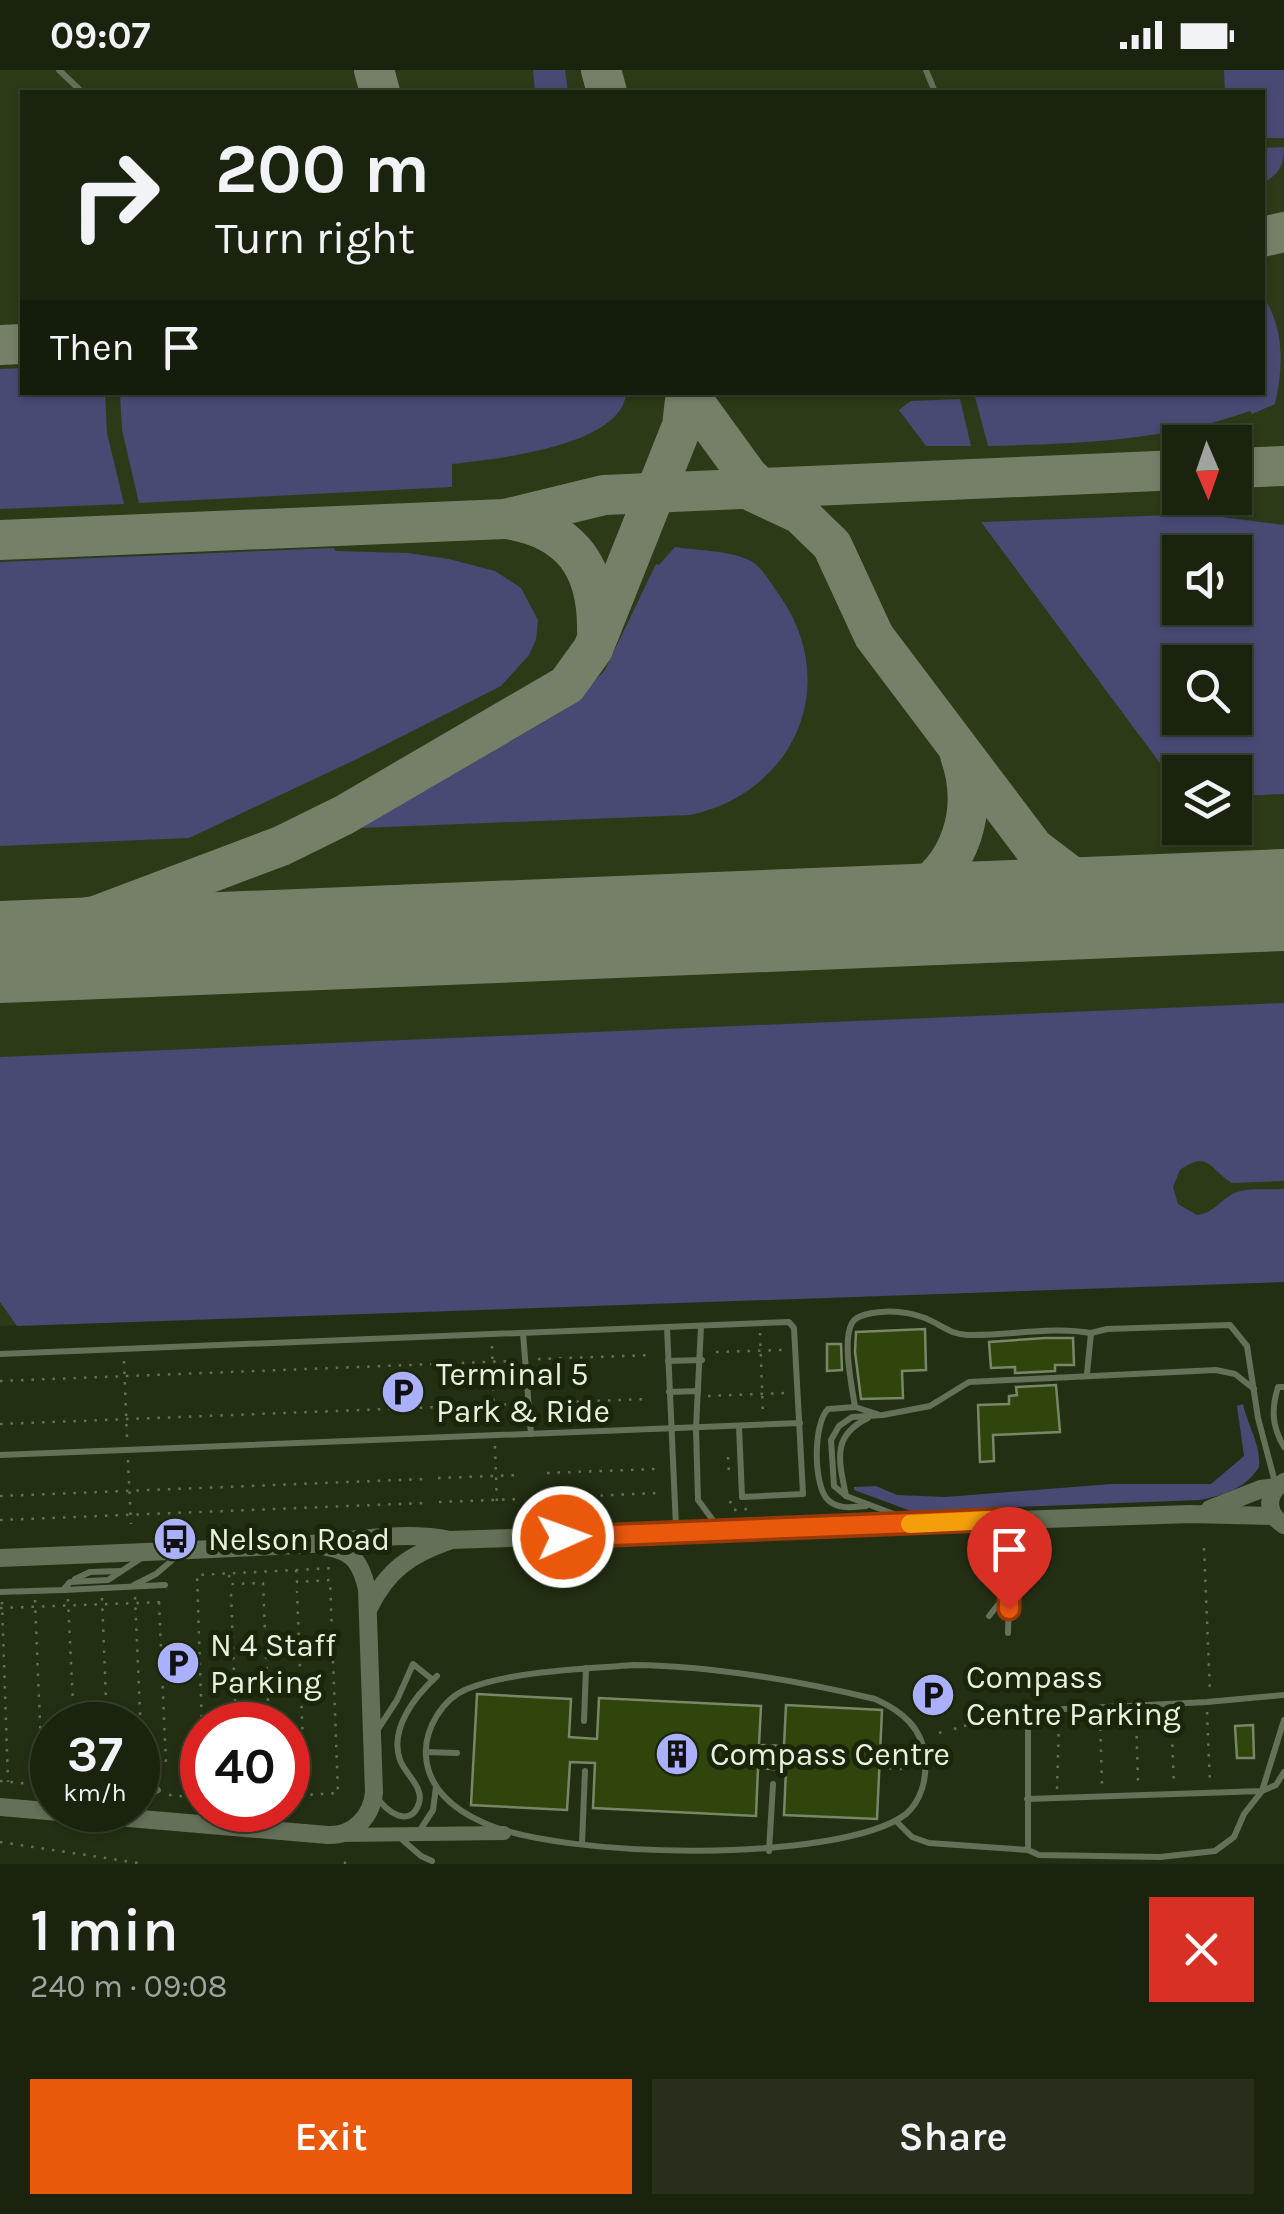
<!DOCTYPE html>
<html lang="en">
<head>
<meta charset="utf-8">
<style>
  :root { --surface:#1a230e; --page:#272f1c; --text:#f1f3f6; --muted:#9fa49e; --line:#38402e; --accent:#ea580c }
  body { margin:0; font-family:Karla,sans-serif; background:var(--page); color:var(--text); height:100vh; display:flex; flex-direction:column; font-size:38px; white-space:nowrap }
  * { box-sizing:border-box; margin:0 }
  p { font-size:32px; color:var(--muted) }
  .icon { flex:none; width:55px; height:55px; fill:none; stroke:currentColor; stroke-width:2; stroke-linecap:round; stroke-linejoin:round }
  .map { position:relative; height:1794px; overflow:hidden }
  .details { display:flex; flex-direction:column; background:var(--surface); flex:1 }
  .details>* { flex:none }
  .guide { position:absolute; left:20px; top:20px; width:1245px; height:305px; border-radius:0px; box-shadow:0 2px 8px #0004,0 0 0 2px var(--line); background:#1a230e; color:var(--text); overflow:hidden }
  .needle { width:65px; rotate:178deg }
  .buttons { position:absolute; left:1162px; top:355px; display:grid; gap:20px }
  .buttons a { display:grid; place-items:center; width:90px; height:90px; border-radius:0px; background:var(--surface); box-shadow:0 2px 8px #0004,0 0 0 2px var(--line); font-size:50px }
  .speed { position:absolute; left:30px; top:1632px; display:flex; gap:20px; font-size:50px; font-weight:700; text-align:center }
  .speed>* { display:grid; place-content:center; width:130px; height:130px; border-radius:50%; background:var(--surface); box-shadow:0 2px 8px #0004,0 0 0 2px var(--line); line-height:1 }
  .speed small { font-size:25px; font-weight:400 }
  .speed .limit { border:15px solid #d22; background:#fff; color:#111 }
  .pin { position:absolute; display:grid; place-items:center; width:85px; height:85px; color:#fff; margin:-102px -42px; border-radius:50% 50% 50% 0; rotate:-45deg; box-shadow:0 0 10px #0007 }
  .pin .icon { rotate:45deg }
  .me { position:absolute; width:110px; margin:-55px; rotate:88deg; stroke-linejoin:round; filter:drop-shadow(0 0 8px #0008) }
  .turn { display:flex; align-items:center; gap:35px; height:210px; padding:0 30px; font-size:45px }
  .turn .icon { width:130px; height:130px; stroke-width:2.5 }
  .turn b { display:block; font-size:70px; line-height:85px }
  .then { display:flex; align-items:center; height:95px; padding:0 30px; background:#0003; gap:20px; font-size:38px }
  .round { display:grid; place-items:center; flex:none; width:105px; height:105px; border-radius:0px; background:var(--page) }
  .overview { display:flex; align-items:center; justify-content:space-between; height:170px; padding:0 30px }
  h1 { font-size:60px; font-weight:600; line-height:75px }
  .action { display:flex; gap:20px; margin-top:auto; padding:20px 30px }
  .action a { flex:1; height:115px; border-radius:0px; background:var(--accent); color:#fff; font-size:40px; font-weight:600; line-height:115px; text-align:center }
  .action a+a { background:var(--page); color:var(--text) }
  .status { display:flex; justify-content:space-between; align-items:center; height:70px; padding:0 50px; background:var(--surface); direction:ltr }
  .status svg { height:28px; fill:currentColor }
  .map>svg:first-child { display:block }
  .built { fill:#2c3a17; fill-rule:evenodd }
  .green { fill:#484a74; fill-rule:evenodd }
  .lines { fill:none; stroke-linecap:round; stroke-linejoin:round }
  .taxiway { stroke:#768068; stroke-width:40 }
  .runway { stroke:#768068; stroke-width:102 }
  .building { fill:#30450b; stroke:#788767; stroke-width:2.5 }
  .path { stroke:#667058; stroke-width:2.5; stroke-dasharray:2.5 8; stroke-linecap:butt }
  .service { stroke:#657058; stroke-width:6 }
  .minor { stroke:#657058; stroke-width:14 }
  .tertiary { stroke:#657058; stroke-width:18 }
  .route-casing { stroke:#983908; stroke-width:25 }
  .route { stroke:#ea580c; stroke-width:18 }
  .slow { stroke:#f59e0b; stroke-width:18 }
  .labels { text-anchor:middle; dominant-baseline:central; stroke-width:10; stroke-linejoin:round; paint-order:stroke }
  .poi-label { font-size:32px; fill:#e8f0df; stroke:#1a2509; text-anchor:start }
</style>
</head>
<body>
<div class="status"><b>09:07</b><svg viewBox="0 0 49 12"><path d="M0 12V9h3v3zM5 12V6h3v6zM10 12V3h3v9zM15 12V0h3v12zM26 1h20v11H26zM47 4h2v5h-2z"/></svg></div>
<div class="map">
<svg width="1284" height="1794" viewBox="0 0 1284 1794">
  <rect width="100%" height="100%" fill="#232f13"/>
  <path class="built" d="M0,0h1284v1210l-1284,46zM22,22h1240v300h-1240zM1180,372h55v56h-55zM1180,482h55v56h-55zM1180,592h55v56h-55zM1180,702h55v56h-55z"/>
  <g class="green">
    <path d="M533,0h32l3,22h-33z"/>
    <path d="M1224,0h60v68h-21l-1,-46h-37z"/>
    <path d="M1284,77c0,19 -5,27 -21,36v-35z"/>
    <path d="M1263,226c21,32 21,69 12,108l-23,10 -2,-3c-83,30 -175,33 -262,35l-14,-53 288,-1z"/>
    <path d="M22,298v24l83,1 2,40 17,71 -124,5v-140z"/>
    <path d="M120,323v-1l506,1c-4,54 -133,66 -174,71v23l-313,16 -17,-73z"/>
    <path d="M960,329l11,47h-45l-27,-36 12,-9z"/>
    <path d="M1199,444l85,11v269l-49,2v-24h-55v18l-199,-268zM1180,482h55v56h-55zM1180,592h55v56h-55z"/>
    <path d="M675,477c24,4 54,3 76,14 12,7 21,24 29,35 62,89 14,197 -90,219l-330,13 211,-122 34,-36 51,-106 3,1z"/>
    <path d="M334,478l1,3 73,2 41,6 46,12 26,17 17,32 -2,20 -7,15 -28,31 -140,71 -172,81 -189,8v-284z"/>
    <path d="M1284,933v178l-52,2c-21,-12 -23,-34 -52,-13l-7,17 5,17 19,11c20,-2 25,-20 44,-24 13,-3 29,-1 43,-2v93l-1267,44 -17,-24v-245z"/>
    <path d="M1243,1334c5,23 18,40 16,63 -14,22 -35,28 -59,33l-289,11 -57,-21v-3l22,-1 21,9 48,2 166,-13h100l33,-28 -7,-50z"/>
  </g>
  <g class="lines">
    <g class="taxiway">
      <path d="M374,0l6,22"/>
      <path d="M601,0l6,22"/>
      <path d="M1262,167l22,-5"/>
      <path d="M0,275l22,-1"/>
      <path d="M687,322l61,84 24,23"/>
      <path d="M1235,398l49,-2"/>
      <path d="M755,423l45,21 32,31 42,91 160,212 46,35 19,9 58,14"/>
      <path d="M506,449c65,10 92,48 91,112"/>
      <path d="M0,470l505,-21 99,-24 576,-25"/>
      <path d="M1280,831l4,-2"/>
      <path d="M859,848c16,-8 34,-13 51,-21 52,-29 69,-88 50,-142"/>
      <path d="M0,866l98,-21 183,-69 63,-31 223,-130 26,-36 89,-223 4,-34"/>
    </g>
    <path class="runway" d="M0,882l1284,-52"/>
  </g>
  <g class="building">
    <path d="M925,1259l1,41 -24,1 1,27 -42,1 -6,-47 1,-20z"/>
    <path d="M1045,1268h28l1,27h-19v6l-40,2v-6l-24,1 -2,-26z"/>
    <path d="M827,1274h14l1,26 -15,1z"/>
    <path d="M1056,1315l4,47 -67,3 1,26 -14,1 -2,-57 31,-1v-8l8,-1 -1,-8z"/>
    <path d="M477,1624l94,5 -2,38 28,2 2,-41 162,8 -2,39 25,1 2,-41 96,5 -5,109 -93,-4 2,-45 -28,-2 -2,48 -163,-8 2,-45 -25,-1 -3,48 -96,-5z"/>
    <path d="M1253,1655l1,33h-17l-2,-32z"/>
  </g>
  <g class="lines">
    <g class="path">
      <path d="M760,1263l3,82"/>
      <path d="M492,1276l2,77"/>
      <path d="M716,1282l66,-2"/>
      <path d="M538,1289l115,-4"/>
      <path d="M124,1291l3,77"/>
      <path d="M0,1311l511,-20"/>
      <path d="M708,1326l77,-3"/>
      <path d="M545,1333l102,-4"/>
      <path d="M0,1354l516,-20"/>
      <path d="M495,1376l2,59"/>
      <path d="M728,1387l1,16"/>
      <path d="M128,1390l3,64"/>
      <path d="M547,1403l108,-4"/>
      <path d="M438,1408l82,-3"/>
      <path d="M0,1426l424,-17"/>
      <path d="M548,1428l108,-5"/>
      <path d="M730,1431l3,9 14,-1"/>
      <path d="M439,1432l82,-3"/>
      <path d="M0,1450l424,-17"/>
      <path d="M1204,1478l6,144"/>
      <path d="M296,1500l1,12 33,-2 8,213 -33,2 -8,-204"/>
      <path d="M229,1505l1,9 33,-1 6,142"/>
      <path d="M231,1524l5,131"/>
      <path d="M135,1527l8,184"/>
      <path d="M102,1528l5,127"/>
      <path d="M68,1529l6,126"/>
      <path d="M35,1530l7,172"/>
      <path d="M2,1532l6,180"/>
      <path d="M159,1532l7,162"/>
      <path d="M0,1538l165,-6"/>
      <path d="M1207,1642l3,72"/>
      <path d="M1171,1643l3,72"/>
      <path d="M1136,1645l2,67"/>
      <path d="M1100,1648l2,67"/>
      <path d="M202,1658l-5,-153 139,-7"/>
      <path d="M954,1659l23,-7"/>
      <path d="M939,1663l5,-2"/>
      <path d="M879,1698l22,1 1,-19 8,-7"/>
      <path d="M0,1711l52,5"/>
      <path d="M1057,1719l2,-67"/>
      <path d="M169,1725l33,3"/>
      <path d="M0,1772l145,22"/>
      <path d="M345,1794v-4"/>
    </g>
    <g class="service">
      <path d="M59,0l23,22"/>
      <path d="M926,0l9,22"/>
      <path d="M701,1256l-5,102 2,72 20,27"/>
      <path d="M667,1257l9,200"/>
      <path d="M523,1263l8,101"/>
      <path d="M0,1284l789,-32 5,6 9,166 -61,3 -3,-71"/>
      <path d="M668,1291l34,-1"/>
      <path d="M1087,1304l4,-41 16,-4 123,-4 17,21 11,72 18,68"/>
      <path d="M1284,1317h-6c-7,23 -6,39 6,60"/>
      <path d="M669,1322l29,-1"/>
      <path d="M855,1337c-3,-20 -13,-67 -3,-84 4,-7 12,-8 20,-10 17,-3 37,-1 53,5 15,6 26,17 43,17 41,1 82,-9 123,-2"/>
      <path d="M0,1385l800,-32"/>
      <path d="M846,1426c-7,-36 -15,-60 22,-78"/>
      <path d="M866,1436c-14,1 -27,4 -38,-6 -15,-15 -15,-76 0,-91l27,-2 22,7"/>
      <path d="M907,1449l-61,-23 -12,-10 -3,-46 8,-14 13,-9 31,-2 47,-9 39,-24 247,-12 19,4 19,15"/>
      <path d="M75,1509l15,-7 31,-1"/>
      <path d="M134,1515l22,-11 21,-18"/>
      <path d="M64,1520l101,-5"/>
      <path d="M0,1522l63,-2 7,-8 38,-2 35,-23"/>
      <path d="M989,1546l12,-15 -1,-80"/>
      <path d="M1008,1563l3,-108"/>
      <path d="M633,1595c82,1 162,15 242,34 27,12 48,29 50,60 2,20 -4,42 -19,55 -66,50 -348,45 -424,8 -27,-12 -54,-33 -56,-66 -2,-26 16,-57 41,-67 44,-18 118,-20 166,-24z"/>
      <path d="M983,1643l224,-11 77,-7"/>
      <path d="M584,1651l2,-53"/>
      <path d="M378,1659l19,-29 16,-36 20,16"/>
      <path d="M426,1682l31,1"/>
      <path d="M377,1727c9,15 34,32 42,6 5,-16 -14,-29 -19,-43 -11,-31 15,-64 37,-84"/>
      <path d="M1027,1729l235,-8 14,-6 8,-13"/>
      <path d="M138,1730l20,-10"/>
      <path d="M896,1751l16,16 17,6 99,7 11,5 121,2 55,-6 19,-14 10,-23 18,-23 22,-71"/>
      <path d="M420,1760l13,-20 3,-23"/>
      <path d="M398,1766l23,20 11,5"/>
      <path d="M582,1774l3,-73"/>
      <path d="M1028,1780v-141"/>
      <path d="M769,1781l4,-67"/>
    </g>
    <path class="minor" d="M340,1765l164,-2"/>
    <g class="tertiary">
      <path d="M1284,1412c-19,12 -18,32 0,43"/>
      <path d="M1210,1439l51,-20 15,-2"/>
      <path d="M0,1488c99,-4 199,-8 298,-13 50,-3 103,-15 152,-5l740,-26 83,2"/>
      <path d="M369,1538c18,-38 42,-54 80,-67"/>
      <path d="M0,1737l328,28c26,1 44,-19 46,-43l-7,-203c-6,-25 -13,-38 -40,-42"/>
    </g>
  </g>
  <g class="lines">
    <g class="route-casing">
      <path id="route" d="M563,1467l448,-18 -2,90"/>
    </g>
    <use href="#route" class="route"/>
    <path class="slow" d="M910,1454l101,-5v7"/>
  </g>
  <defs>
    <g id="parking-disc" transform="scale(2.25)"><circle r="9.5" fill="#aab0fb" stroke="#1a2509"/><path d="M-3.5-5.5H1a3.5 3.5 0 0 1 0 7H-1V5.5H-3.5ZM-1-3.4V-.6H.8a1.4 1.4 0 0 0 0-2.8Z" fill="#111"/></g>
    <g id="bus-disc" transform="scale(2.25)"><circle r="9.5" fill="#aab0fb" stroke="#1a2509"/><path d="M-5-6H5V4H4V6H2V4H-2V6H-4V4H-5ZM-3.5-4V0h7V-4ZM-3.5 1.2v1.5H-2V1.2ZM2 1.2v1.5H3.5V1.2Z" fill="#111"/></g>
    <g id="building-disc" transform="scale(2.25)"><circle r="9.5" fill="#aab0fb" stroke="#1a2509"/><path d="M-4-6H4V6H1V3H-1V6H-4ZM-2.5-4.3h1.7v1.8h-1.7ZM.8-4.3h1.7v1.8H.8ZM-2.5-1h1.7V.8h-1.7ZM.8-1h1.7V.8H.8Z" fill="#111"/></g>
  </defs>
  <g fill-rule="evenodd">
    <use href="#parking-disc" x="403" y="1322"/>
    <use href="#bus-disc" x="175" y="1469"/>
    <use href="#parking-disc" x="178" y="1593"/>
    <use href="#parking-disc" x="933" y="1625"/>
    <use href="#building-disc" x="677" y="1684"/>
  </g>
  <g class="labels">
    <g class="poi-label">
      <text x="436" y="1304">Terminal 5<tspan x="436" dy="37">Park &amp; Ride</tspan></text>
      <text x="208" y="1469">Nelson Road</text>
      <text x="210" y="1575">N 4 Staff<tspan x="210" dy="37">Parking</tspan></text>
      <text x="966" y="1607">Compass<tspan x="966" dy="37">Centre Parking</tspan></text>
      <text x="710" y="1684">Compass Centre</text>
    </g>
  </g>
</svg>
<div class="buttons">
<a><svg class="needle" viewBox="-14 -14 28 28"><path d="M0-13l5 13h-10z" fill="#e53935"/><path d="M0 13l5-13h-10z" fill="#9fa49e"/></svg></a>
<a><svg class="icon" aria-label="sound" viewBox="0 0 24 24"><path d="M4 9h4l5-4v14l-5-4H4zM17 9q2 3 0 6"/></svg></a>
<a><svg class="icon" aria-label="search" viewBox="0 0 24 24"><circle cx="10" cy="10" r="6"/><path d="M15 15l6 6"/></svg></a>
<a><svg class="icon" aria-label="layers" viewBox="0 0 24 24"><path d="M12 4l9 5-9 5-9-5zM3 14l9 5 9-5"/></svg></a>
</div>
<div class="speed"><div>37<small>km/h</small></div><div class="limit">40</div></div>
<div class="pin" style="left:1009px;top:1539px;background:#d93025"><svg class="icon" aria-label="arrive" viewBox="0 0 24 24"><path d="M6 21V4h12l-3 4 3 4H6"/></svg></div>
<svg class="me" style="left:563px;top:1467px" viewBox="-20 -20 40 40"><circle r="17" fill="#ea580c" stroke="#fff" stroke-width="3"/><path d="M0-11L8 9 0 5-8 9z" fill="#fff"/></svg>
<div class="guide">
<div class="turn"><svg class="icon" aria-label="right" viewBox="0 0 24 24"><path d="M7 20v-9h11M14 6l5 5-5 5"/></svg><div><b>200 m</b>Turn right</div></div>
<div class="then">Then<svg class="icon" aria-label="arrive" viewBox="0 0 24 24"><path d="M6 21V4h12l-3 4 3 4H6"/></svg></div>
</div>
</div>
<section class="details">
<div class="overview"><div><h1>1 min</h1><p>240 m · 09:08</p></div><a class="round" style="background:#d93025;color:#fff"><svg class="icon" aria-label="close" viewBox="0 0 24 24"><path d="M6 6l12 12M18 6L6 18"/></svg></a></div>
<div class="action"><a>Exit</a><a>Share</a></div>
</section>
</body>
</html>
